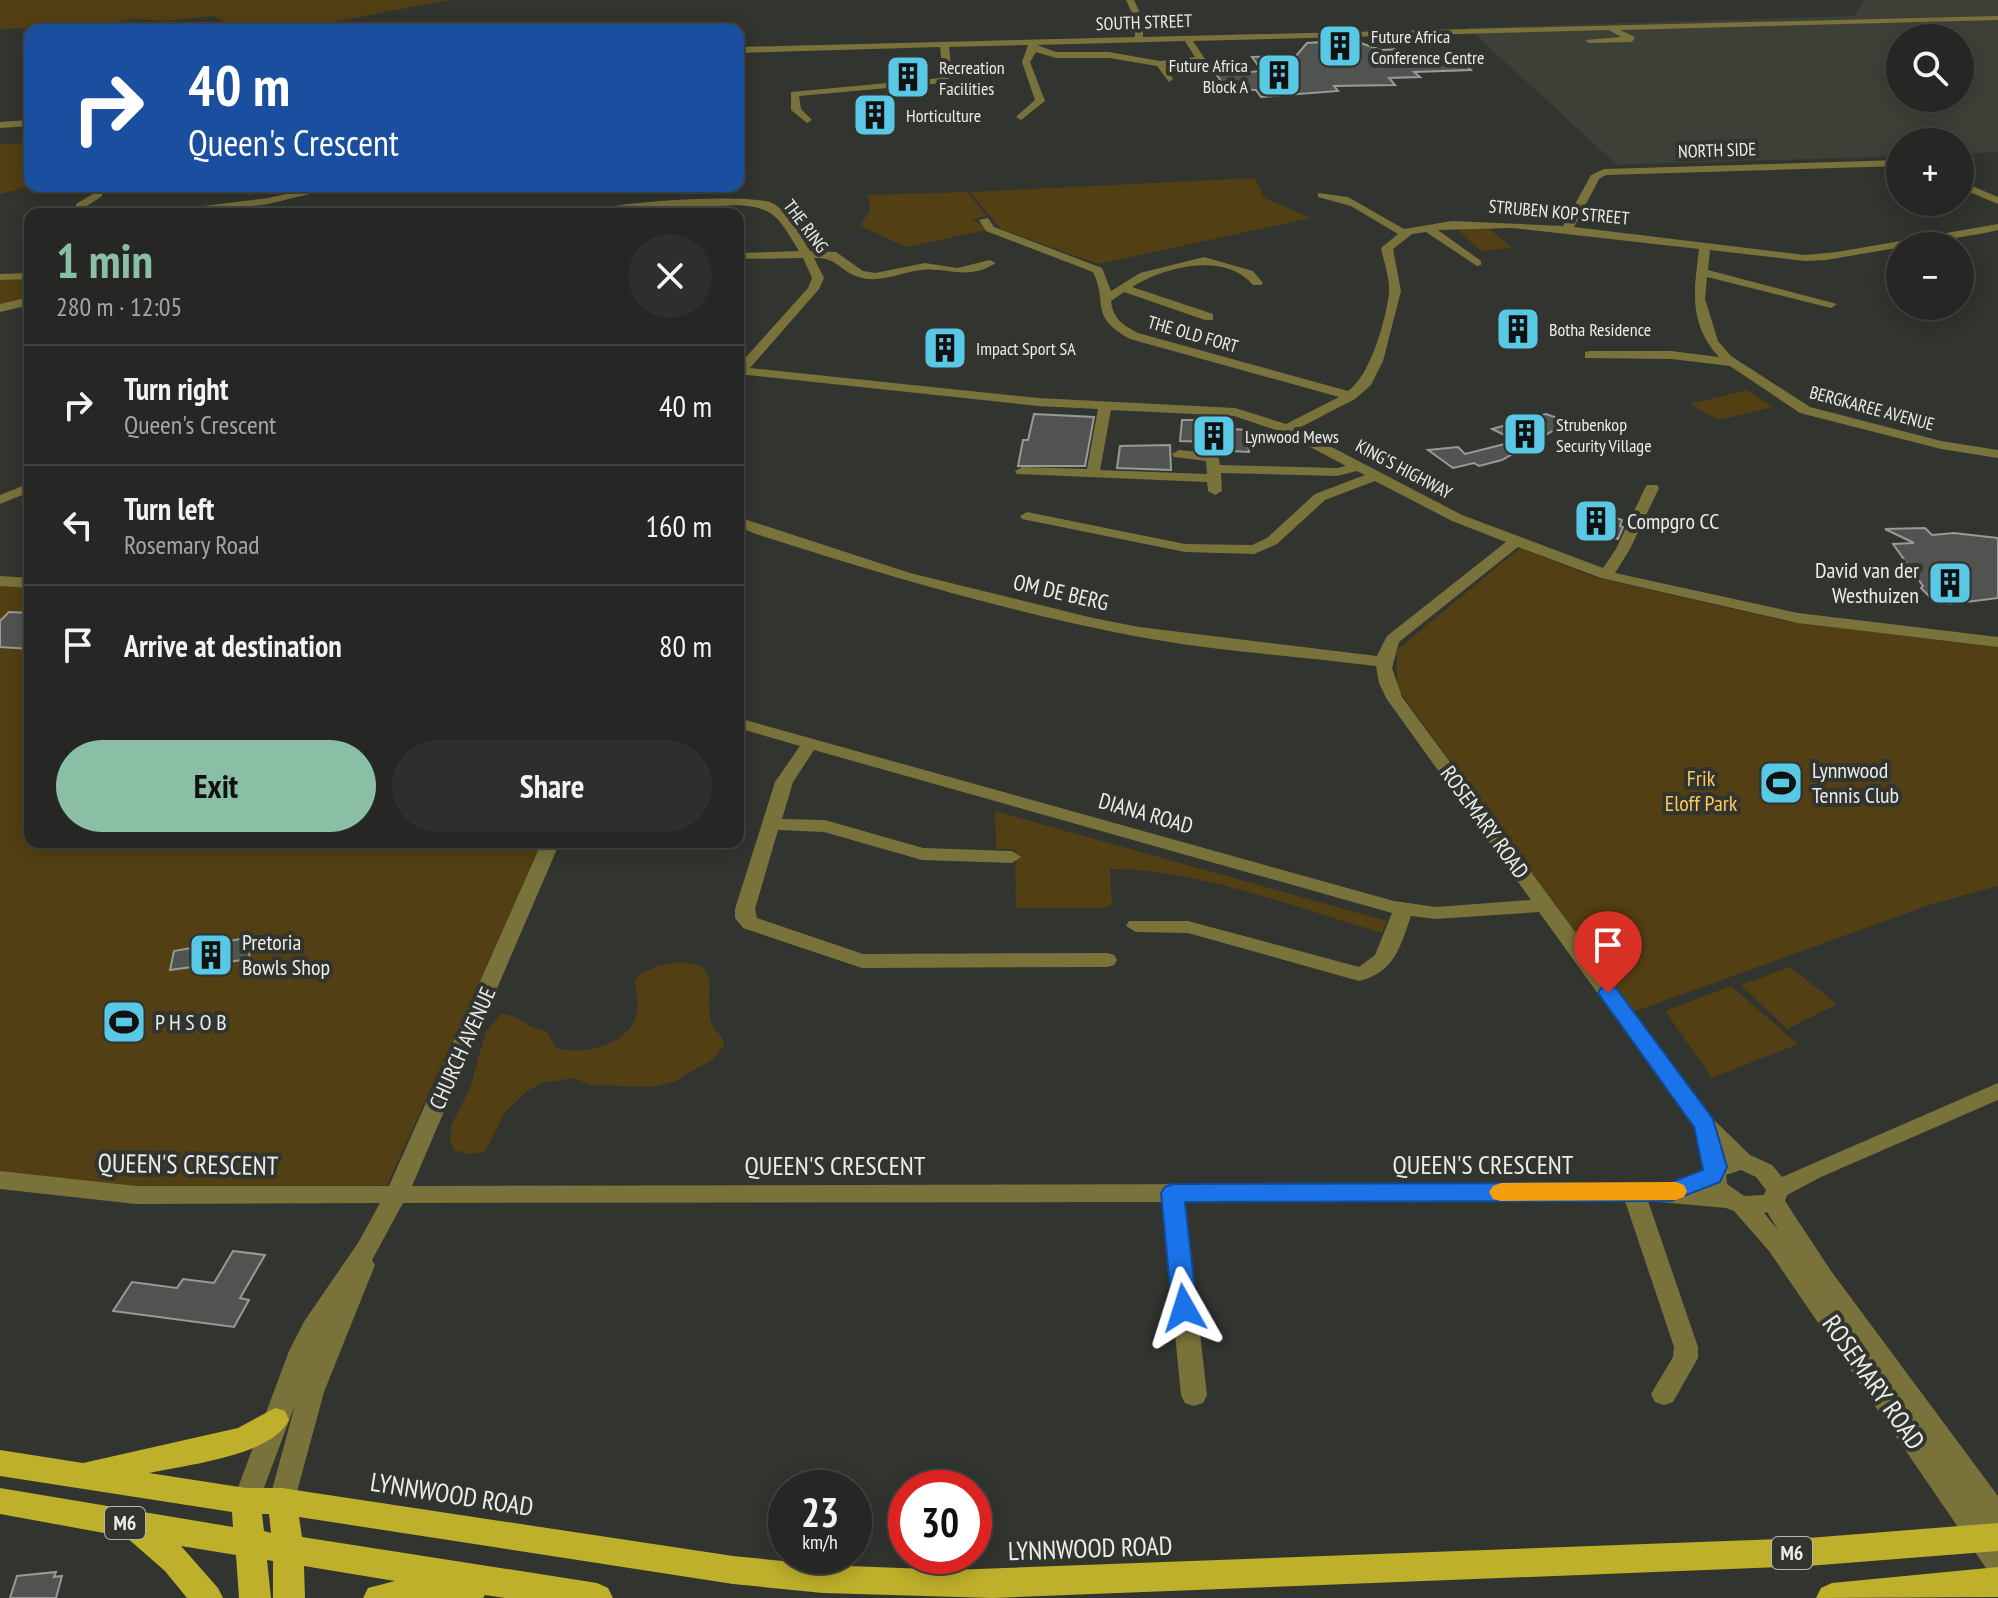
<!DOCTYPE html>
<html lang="en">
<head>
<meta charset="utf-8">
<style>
  :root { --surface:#262724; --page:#2e2f2c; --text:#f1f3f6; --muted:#a4a5a6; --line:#424441; --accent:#8abfa5 }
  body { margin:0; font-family:"PT Sans Narrow",sans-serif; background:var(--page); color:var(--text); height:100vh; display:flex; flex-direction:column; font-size:30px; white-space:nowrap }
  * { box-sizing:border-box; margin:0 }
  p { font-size:26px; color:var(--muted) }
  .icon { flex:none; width:44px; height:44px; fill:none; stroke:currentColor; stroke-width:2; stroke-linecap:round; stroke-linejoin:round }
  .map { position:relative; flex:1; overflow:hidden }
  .side { position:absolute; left:24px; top:208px; width:720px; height:640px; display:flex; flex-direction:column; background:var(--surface); border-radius:16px; box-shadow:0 4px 20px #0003,0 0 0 2px var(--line) }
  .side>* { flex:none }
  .top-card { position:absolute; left:24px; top:24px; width:720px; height:168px; border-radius:16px; box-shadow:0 4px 20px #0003,0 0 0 2px var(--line); background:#1a4fa0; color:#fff; overflow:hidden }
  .tools { position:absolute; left:1886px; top:24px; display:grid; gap:16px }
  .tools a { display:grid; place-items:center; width:88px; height:88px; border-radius:50%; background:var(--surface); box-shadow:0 4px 20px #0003,0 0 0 2px var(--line); font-size:40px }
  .speed { position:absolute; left:768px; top:1470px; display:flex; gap:16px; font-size:40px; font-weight:700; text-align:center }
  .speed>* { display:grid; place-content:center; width:104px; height:104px; border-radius:50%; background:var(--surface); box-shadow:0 4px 20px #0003,0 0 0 2px var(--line); line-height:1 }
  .speed small { font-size:20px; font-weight:400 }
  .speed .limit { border:12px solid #d22; background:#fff; color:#111 }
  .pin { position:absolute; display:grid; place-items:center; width:68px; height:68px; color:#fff; margin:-82px -34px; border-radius:50% 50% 50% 0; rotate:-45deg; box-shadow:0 0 8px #0007 }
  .pin .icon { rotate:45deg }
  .me { position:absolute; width:88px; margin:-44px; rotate:354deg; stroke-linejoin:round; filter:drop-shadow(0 0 6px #0008) }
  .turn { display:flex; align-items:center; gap:28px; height:168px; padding:0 32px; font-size:36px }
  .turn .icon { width:104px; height:104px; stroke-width:2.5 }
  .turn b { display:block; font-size:56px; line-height:68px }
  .round { display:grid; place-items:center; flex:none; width:84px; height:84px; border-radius:42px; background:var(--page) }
  .head { display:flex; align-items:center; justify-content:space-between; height:136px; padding:0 32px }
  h1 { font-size:48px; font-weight:700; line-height:60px; color:var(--accent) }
  .button { display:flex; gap:16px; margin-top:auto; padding:16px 32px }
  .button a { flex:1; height:92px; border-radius:48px; background:var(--accent); color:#111; font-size:32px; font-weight:700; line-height:92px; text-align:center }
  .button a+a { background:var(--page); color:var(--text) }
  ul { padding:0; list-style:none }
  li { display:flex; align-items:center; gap:24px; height:120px; padding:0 32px; border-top:2px solid var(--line) }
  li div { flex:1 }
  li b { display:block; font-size:30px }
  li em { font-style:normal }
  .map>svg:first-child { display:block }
  .built { fill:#3d4037; fill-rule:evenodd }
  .green { fill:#523f13 }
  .building { fill:#515350; stroke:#979a96; stroke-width:2 }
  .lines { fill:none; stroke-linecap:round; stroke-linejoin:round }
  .minor { fill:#79723b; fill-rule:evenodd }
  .major { fill:#beb02a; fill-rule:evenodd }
  .route { fill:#1a73e8; stroke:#114b97; stroke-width:2 }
  .slow { fill:#f59e0b }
  .labels { text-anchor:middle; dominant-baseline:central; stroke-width:8; stroke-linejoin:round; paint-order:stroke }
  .far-street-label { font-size:18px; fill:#ecedeb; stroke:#323430 }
  .far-poi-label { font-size:18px; fill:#ecedeb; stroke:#323430; text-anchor:start }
  .shield { fill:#323430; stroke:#b4b6b3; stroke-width:2 }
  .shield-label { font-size:20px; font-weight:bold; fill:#ecedeb }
  .poi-label { font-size:22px; fill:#ecedeb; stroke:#323430; text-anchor:start }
  .street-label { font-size:22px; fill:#ecedeb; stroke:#323430 }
  .park-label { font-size:22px; fill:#fdc959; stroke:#323430 }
  .near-street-label { font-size:26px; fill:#ecedeb; stroke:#323430 }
</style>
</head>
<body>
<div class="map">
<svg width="1998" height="1598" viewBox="0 0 1998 1598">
  <rect width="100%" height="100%" fill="#323430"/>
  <path class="built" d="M1864,0h134v152l-38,2v-12h-60v14l-283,9 -149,-137 386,-12zM1900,38h60v60h-60z"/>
  <g class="green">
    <path d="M0,0h448l-157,30h-49l-29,-14 -49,5 -34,-2 -38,8 -92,2z"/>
    <path d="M30,143v43l-30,8v-50z"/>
    <path d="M1255,178l9,20 47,20 -213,46 -97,-35 -31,-37z"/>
    <path d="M967,192l20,24 -14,3 14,11 -81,17 -46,-21 10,-16 -2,-15z"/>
    <path d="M1487,227l25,21 -31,3 -23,-21z"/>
    <path d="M30,278v20l-30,7v-26z"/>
    <path d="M1747,390l26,17 -54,13 -29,-16z"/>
    <path d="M1520,548l74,29 191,44 213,25v240l-66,18 -299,108 -236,-324v-38z"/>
    <path d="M0,583l30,1v258h513l-156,343 -234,9 -153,-17z"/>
    <path d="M995,811l392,110 -5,12c-86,-25 -184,-64 -272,-64l2,35 -7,4h-89l-1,-59h-19z"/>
    <path d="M678,962c49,0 23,36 34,62 5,10 12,11 12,22l-11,13 -37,22 -23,6 -62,-2 -17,-7 -32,5 -15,8 -22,21 -20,40 -16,2 -15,-4 -4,-9 2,-17 18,-36 16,-57 15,-17c18,0 26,15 45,17l11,17c25,7 67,-1 78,-29 5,-13 2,-25 -1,-38l6,-7 18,-8z"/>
    <path d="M1790,967l47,37 -50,25 -46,-44z"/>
    <path d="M1731,986l67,58 -86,34 -47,-67z"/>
  </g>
  <g class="building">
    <path d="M1352,40l29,10 18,-1 8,7 48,-2 16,16 -57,2 6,5 -31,1 6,7 -61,1 4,5 -77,6 -5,-7 -30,-1 -9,-14 45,-4 -10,-14 44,-1 11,-13z"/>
    <path d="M1034,414l60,3 -9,49h-67l5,-26h5z"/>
    <path d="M1546,414l22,8 -66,38 -23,6 -5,-3 -21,5 -25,-18 30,-3 7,7 52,-13 -25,-12z"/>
    <path d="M1182,420h23l1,7 41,3 2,22 -37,-2 -1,-8 -31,-1z"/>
    <path d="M1170,445l1,25 -54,-2 3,-22z"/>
    <path d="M1598,511l24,9 -2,6 3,1 -5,12 -38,-12z"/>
    <path d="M1925,528l7,7 22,-2 44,5v60l-48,6 -16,-3 -13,-13 2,-2 -30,-42 21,-1 -29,-14z"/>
    <path d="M9,612l21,1v36l-30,-2v-26z"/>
    <path d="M251,937l-2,22 -79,11 4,-19z"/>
    <path d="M233,1251l32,4 -25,43 9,2 -15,27 -121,-16 19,-29 45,6 6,-9 31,4z"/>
    <path d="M56,1572l-2,5 8,-1 -6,22h-46l7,-22z"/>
  </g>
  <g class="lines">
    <g class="minor">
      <path d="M1126,0h8l9,20v17l855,-21v4l-378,10 15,7 -3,5 -43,1 -4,-3 36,-3 -12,-7 -416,11 12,18 -39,7 7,13 -4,3 -12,-16 -48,-8h-53l-20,-6 -6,10 15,39 -24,19 -5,-3 2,-2 17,-15 -13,-38 6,-17 -79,2 3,29 -9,7 -144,13 2,13 11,11 -5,3 -16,-13v-18l150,-14 2,-3 -3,-28 -202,6v-6l397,-10v-17zM1185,41l10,16 -35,4 -51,-9h-53l-19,-7z"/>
      <path d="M30,120v6l-30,2v-6z"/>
      <path d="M1900,160v6l-294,9 -7,4 -25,48 231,28 32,-3 161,-28v6l-13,3 -159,27 -21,1 -95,-11 -2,20 129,34 -6,4 -124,-31 -2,22 13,42 13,15 79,51 131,34 57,9v8l-57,-9 -141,-36 -70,-47 -59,-7 -86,-1v-6l4,-1h82l48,6c-31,-34 -25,-67 -20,-108l-187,-21 -74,2 43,31v4l-4,1 -51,-34 -14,2 -19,15 8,42 -18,70 -12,24 -16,14 -58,30 165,86 141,53 13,-19 29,-61 2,-3h10l2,3 -29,61 -15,24 183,40 200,24v10l-200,-24 -197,-45 -83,-31 -119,95 -7,26 10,29 311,422 37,36 22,10 10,12 216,-94v17l-177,77 -34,18 -2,6 46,70 167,225v34l-8,-3 8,12v36l-10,-4 -219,-320 -35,-40 -8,-3 -78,-7 50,146v11l-25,44 -9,3 -9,-3 -4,-8 22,-37 1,-10 -49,-146 -440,1 22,193 -4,8 -9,3 -9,-3 -4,-8 -19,-193 -759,1 -31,57 3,5 -51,127 -32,118 -10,3 -10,-3 -3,-9 26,-96 -36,96 -3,9 -10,3 -10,-3 -3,-9 56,-150 16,-31 53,-77 22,-40 -244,1 -136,-15v-18l136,15h253l153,-344h18l-148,344 1259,-3 34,4 -3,-6 5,-16 16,-9 -26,-25 -158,-219 -103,7 -25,-3c-11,31 -16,56 -52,65l-171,-48 -52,-1 -10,-6 3,-5h59l171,46 16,-12 17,-42 -578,-163 -21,32 -11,37 43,1 98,28 89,3 9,6 -9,6 -90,-3 -98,-28 -46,-2 -23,79 2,9 106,36 244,-1 7,2 3,5 -3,5 -7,2 -245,1 -119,-40 -8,-10v-9l40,-127 25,-36 -62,-18v-10l656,183 42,6 95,-7 -145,-202 -7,-15 -3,-17c-80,-10 -163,-15 -242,-30 -129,-25 -256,-63 -381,-103l-15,-7v-9l172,56 183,45 46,9 238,29 10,-20 119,-94 -54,-21 -77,-40 -50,19 -48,44 -23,10 -69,-2 -163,-33 -2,-3 7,-4 158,32 67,1 15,-7 48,-44 50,-19 -8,-4 -20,5 -116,-3 1,18 -7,4 -7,-4 -1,-9 -190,-8 -2,-3 7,-4 65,2 11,-60 -60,-3 -300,-32v-8l70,-78 4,-10 -9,-20 -65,1v-6l61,-2c-20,-32 -23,-44 -63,-46l-152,9c21,-13 164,-21 188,-11 16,7 29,34 38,48l26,1 27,19 12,2 50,-10 32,5 33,-8 6,3c-28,18 -48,4 -74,7 -21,2 -43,14 -63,7 -20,-6 -21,-20 -45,-19l10,20 -5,11 -69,79 288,30 197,10 51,16 53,-27 -209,-58c-42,-24 -21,-33 -37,-67l-107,-41 -7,-11 9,-2 6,9 108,41 9,23 29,-18 64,-16 49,14 10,12 -2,2h-8c-28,-34 -89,-18 -121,2l81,27v6h-8l-81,-28 -13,9c2,18 12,24 27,32l210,58c22,-15 38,-71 41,-98 1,-14 -5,-31 -8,-45l17,-14 -47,-28 -33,-9v-4l30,4 56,32 48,-8 111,5 28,-51 13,-6zM1111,410l123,6 48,16 64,34 -9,2 -117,-3 -2,-11 -39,-4 -7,4 2,3 32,4 1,13 -107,-4zM1741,1170l15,7 10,13 -2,5 -20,1 -17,-12 -1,-9zM1767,1212l11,18 -14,-17z"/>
      <path d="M1960,181l38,16v7l-38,-16z"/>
      <path d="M324,186h19l-75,18 -79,10h-30l5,-3 104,-13z"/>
      <path d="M98,191l4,1v4l-15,10 13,8h-13l-11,-6v-4z"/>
      <path d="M30,273v6l-30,1v-6z"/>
      <path d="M30,297v8l-30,7v-8z"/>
      <path d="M30,483v9l-30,12v-9z"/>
      <path d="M0,576l30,2v10l-30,-2z"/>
    </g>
    <g class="major">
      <path d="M275,1408l10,3 4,9c-17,36 -104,45 -140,53l97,15h36l451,68 90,9 129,5 856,-32 190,-15v28l-190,15 -816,32 -169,-5 -90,-9 -434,-67 3,20 295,46 11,5 5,10h-108l-20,-3 -2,3h-120l5,-10 27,-7 -91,-15 1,32h-32v-37l-6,-1 4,38h-32l-3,-43 -55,-9 37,42 5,10h-36l-22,-27 -39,-34 -126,-23v-26l233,39 -1,-15 -232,-36v-26l83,13 155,-35zM262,1514h7l2,19 -7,-2z"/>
      <path d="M1998,1567v30l-182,1 5,-10 11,-5z"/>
    </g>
  </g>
  <path class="route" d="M1608,986l8,2 97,131 14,48 -7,15 -49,19 -486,1 12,106 -4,7 -9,3 -8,-3 -4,-7 -11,-115 4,-6 8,-3 497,-1 33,-13 -9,-43 -96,-134 3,-5z"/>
  <path class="slow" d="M1676,1182l8,3 3,6 -3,6 -8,3 -175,1 -8,-2 -4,-7 4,-6 8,-3z"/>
  <defs>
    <g id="building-square" transform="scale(2.3)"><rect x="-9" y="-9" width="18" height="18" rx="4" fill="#59c8e4" stroke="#323430"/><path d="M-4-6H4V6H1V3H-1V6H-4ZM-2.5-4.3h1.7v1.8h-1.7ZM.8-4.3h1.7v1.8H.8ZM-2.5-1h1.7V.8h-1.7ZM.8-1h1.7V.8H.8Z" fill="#111"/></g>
    <g id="stadium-square" transform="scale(2.3)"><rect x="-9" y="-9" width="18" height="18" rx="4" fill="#59c8e4" stroke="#323430"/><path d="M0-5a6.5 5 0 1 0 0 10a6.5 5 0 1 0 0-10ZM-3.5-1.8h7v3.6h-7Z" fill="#111"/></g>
  </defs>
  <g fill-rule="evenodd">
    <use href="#building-square" x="1340" y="46"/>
    <use href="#building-square" x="1279" y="75"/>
    <use href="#building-square" x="908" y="77"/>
    <use href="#building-square" x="875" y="115"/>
    <use href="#building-square" x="1518" y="329"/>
    <use href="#building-square" x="945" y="348"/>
    <use href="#building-square" x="1525" y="434"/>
    <use href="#building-square" x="1214" y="436"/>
    <use href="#building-square" x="1596" y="521"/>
    <use href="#building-square" x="1950" y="583"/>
    <use href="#stadium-square" x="1781" y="783"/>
    <use href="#building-square" x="211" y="955"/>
    <use href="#stadium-square" x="124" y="1022"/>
  </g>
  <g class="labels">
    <g class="far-street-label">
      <text transform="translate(1144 22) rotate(-2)">SOUTH STREET</text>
      <text transform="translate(1717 150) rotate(-2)">NORTH SIDE</text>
      <text transform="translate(1559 212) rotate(5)">STRUBEN KOP STREET</text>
      <text transform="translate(806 226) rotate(53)">THE RING</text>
      <text transform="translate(1193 334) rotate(16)">THE OLD FORT</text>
      <text transform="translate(1872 408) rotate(15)">BERGKAREE AVENUE</text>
      <text transform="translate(1404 469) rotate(28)">KING'S HIGHWAY</text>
    </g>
    <g class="far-poi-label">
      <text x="1371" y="36">Future Africa<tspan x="1371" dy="21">Conference Centre</tspan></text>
      <text x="1248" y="65" text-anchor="end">Future Africa<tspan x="1248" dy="21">Block A</tspan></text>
      <text x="939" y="67">Recreation<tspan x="939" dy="21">Facilities</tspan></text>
      <text x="906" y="115">Horticulture</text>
      <text x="1549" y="329">Botha Residence</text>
      <text x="976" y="348">Impact Sport SA</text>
      <text x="1556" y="424">Strubenkop<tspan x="1556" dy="21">Security Village</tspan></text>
      <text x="1245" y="436">Lynwood Mews</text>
    </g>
    <g class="shield">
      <rect x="105" y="1507" width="40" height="32" rx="6"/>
      <rect x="1772" y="1537" width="40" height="32" rx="6"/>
    </g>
    <g class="shield-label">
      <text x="125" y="1523">M6</text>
      <text x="1792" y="1553">M6</text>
    </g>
    <g class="poi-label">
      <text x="1627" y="521">Compgro CC</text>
      <text x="1919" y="570" text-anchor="end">David van der<tspan x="1919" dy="25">Westhuizen</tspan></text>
      <text x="1812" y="770">Lynnwood<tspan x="1812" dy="25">Tennis Club</tspan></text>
      <text x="242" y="942">Pretoria<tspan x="242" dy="25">Bowls Shop</tspan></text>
      <text x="155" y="1022">P H S O B</text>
    </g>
    <g class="street-label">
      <text transform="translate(1061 592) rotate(13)">OM DE BERG</text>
      <text transform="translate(1146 813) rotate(16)">DIANA ROAD</text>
      <text transform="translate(1485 822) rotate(54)">ROSEMARY ROAD</text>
      <text transform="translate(462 1048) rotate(-66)">CHURCH AVENUE</text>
    </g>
    <g class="park-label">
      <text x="1701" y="778">Frik<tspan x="1701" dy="25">Eloff Park</tspan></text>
    </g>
    <g class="near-street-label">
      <text transform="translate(188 1164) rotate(1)">QUEEN'S CRESCENT</text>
      <text x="1483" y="1164">QUEEN'S CRESCENT</text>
      <text x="835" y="1165">QUEEN'S CRESCENT</text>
      <text transform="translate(1874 1382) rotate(55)">ROSEMARY ROAD</text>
      <text transform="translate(452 1494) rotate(9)">LYNNWOOD ROAD</text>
      <text transform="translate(1090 1548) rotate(-2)">LYNNWOOD ROAD</text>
    </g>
  </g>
</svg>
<div class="tools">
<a><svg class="icon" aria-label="search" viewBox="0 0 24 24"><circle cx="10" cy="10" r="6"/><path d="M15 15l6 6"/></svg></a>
<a>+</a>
<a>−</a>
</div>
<div class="speed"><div>23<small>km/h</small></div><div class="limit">30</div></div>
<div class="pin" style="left:1608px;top:993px;background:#d93025"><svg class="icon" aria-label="arrive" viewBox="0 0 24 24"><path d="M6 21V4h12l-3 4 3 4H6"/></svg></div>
<svg class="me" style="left:1184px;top:1308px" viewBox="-20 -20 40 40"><path d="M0-17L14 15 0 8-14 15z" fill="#1a73e8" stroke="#fff" stroke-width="4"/></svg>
<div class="top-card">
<div class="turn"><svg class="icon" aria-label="right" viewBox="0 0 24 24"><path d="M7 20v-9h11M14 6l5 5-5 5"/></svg><div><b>40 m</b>Queen's Crescent</div></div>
</div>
<section class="side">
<div class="head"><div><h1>1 min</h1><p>280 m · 12:05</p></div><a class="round"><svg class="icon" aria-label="close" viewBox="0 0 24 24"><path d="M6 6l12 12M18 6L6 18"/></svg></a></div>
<ul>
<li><svg class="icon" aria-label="right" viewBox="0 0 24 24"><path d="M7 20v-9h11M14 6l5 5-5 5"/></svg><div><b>Turn right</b><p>Queen's Crescent</p></div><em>40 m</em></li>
<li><svg class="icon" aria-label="left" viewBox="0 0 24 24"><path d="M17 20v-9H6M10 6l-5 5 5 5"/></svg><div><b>Turn left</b><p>Rosemary Road</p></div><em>160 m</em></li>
<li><svg class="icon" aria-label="arrive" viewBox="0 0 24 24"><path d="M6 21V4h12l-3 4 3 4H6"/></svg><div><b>Arrive at destination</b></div><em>80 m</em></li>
</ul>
<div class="button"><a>Exit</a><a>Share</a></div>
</section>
</div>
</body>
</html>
